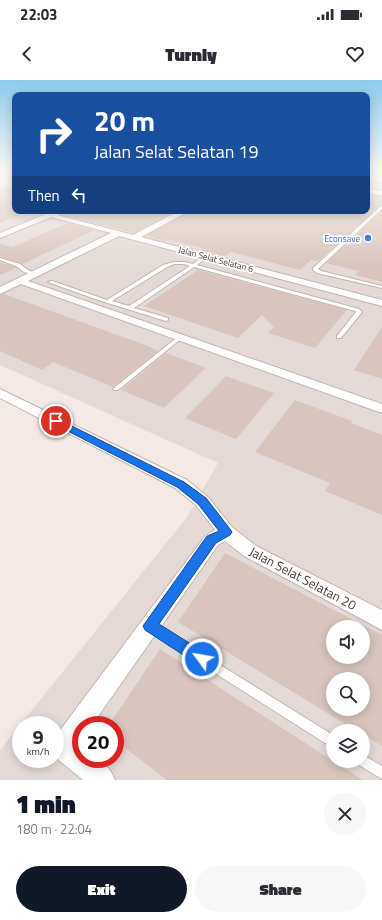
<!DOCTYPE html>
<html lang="en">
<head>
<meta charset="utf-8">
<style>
  :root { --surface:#fff; --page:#f7f7f7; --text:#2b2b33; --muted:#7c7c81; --accent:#111827 }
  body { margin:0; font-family:"Titillium Web",sans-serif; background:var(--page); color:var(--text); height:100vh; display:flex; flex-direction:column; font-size:15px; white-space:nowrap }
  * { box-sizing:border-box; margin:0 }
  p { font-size:13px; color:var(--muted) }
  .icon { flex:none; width:22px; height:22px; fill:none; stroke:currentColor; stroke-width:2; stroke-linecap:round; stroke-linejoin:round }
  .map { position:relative; height:700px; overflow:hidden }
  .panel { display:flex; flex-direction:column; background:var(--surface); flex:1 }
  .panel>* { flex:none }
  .hud { position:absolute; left:12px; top:12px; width:358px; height:122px; border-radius:8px; box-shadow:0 2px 10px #0003; background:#1a4fa0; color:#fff; overflow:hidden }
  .tools { position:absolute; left:326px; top:540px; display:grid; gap:8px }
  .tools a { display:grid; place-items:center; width:44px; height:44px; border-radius:50%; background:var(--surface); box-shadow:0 2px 10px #0003; font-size:20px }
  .speed { position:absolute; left:12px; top:636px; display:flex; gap:8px; font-size:20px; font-weight:700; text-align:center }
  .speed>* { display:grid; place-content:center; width:52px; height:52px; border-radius:50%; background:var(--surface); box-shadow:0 2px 10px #0003; line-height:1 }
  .speed small { font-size:10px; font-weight:400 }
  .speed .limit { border:6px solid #d22; background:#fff; color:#111 }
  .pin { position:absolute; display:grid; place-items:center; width:34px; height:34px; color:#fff; margin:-17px; border:2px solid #fff; border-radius:50%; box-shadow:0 1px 4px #0007 }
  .me { position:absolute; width:44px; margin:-22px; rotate:302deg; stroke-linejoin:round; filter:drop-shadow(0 0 3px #0008) }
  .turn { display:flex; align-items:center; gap:14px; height:84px; padding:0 16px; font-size:18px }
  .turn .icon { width:52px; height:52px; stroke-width:2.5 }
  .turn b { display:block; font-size:28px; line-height:34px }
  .then { display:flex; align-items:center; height:38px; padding:0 16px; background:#0003; gap:8px; font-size:15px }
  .round { display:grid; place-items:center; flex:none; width:42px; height:42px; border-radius:21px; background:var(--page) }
  .head { display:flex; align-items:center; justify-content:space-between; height:68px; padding:0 16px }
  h1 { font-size:24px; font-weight:800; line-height:30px; color:var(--accent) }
  .button { display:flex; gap:8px; margin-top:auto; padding:8px 16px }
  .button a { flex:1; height:46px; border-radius:24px; background:var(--accent); color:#fff; font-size:16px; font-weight:800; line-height:46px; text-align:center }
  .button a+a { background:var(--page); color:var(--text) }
  .status { display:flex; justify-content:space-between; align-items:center; height:28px; padding:0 20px; background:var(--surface); direction:ltr }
  .status svg { height:11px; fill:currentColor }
  header { display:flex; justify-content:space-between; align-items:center; height:52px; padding:0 16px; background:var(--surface); font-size:18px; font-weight:800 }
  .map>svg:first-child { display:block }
  .industrial { fill:#e3dad7; fill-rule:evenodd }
  .building { fill:#d9c5bd; fill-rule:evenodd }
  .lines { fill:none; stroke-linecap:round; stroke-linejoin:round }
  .lane-casing { stroke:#c3b2aa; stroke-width:2 }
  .street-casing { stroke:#c3b2aa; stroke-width:2 }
  .secondary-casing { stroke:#ddb395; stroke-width:2 }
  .lane { fill:#fff; fill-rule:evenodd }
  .street { fill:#fff; fill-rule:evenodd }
  .secondary { fill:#ffdec3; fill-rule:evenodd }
  .route { fill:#1a73e8; stroke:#114b97 }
  .shop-dot { fill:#3f7fe0; stroke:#fff; stroke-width:1.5 }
  .labels { text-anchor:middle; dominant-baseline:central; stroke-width:3.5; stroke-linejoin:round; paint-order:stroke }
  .far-shop-label { font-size:9px; fill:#366cbe; stroke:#fff; text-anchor:end }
  .far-street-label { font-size:9px; fill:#463934; stroke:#fff }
  .near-street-label { font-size:13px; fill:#463934; stroke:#fff }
</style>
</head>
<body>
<div class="status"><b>22:03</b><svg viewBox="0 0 49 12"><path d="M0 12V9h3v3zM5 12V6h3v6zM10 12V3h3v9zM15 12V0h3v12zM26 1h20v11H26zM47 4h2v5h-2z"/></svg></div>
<header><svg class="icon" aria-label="back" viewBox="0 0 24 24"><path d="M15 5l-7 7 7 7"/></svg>Turnly<svg class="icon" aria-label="heart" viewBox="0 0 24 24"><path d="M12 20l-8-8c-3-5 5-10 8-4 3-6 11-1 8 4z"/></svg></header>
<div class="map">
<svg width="382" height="700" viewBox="0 0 382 700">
  <rect width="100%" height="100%" fill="#f4eae5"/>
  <path class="industrial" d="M0,89h15v42h352v-29l15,2v596h-382v-30l187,-233 31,-54 -218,-98v-178l7,-3 -1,-7 -6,-1zM333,547h30v30h-30zM333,599h30v30h-30zM21,645h34v34h-34zM81,645h34v34h-34zM333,651h30v30h-30z"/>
  <g class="building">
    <path d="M15,105v26h14l-29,12v-33z"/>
    <path d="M367,115l15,1v8l-64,57 -7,-1 -11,10 -69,-18 -6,4 -25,-6 2,-2 -35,-9 -2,2 -19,-5 44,-25h177z"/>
    <path d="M62,131h114l-42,22 -72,-18z"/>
    <path d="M382,131v71l-27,-7 4,-4 -33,-8z"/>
    <path d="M68,143l26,7 -71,34 -23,-7v-13l12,3z"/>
    <path d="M0,182l15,5 1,1 -16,7z"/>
    <path d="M198,190l149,40 -32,38 -47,-15 6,-6 -12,-12 -24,23 -94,-32z"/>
    <path d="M4,214l144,52 10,5 -45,36 -60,-25 -11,8 -42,-19v-56z"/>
    <path d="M382,247v52l-28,-9z"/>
    <path d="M166,273l40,15 -42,40 -43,-18z"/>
    <path d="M226,296l48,17 -38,46 -51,-21z"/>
    <path d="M295,320l57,21 -1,2 31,12v80l-57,-24 5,-8 -75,-31z"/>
    <path d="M225,473l157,82v111l-19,-12v-3h-6l-179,-109zM333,547h30v30h-30zM333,599h30v30h-30z"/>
    <path d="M160,569l173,112 30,19h-196l-52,-40v-15h-6z"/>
  </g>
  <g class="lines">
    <g class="lane-casing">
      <g id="lane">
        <path d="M371,89h11v2z"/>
        <path d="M381,126h1v3l-64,60 3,2 61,15v2l-65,-15 -4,-3v-2z"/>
        <path d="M204,176l4,1 -11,8 162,44 3,3 -21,26h-4v-2l19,-24 -1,-1 -161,-44 -60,41 34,10v2l-2,1 -68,-21 -50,-18 4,-1 55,19 56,-35 11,-3h10l9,2zM174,184h10l6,2 -61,40 -17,-5 55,-34z"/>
        <path d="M0,178l20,6 8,6 9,4 -2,1 -11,-3 -8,-6 -16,-6z"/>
        <path d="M180,255l3,2 -1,1 -64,52h-4l-1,-1 1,-1z"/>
        <path d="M151,542l182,113v13l-186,-118 -1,-3 1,-3z"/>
        <path d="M363,675l19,11v13l-23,-14 -2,-4h6z"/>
      </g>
    </g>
    <g class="street-casing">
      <g id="street">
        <path d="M367,109l15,2v4l-15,-2z"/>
        <path d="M53,131h7v3l-3,1 76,20 46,-24h10l-48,26 241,63v6l-263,-70 -91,45 354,123v9l-361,-129 -21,10v-7l111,-54 -60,-16 -51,21v-5z"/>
        <path d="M0,309l187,91 21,17 24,30 24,19 126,64v20l-138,-74 -19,-15 -7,4 -126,180h-11v15l-3,5 3,2v12c18,0 27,4 34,21h-32l-28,-23v-20l151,-202 9,-5 -19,-25 -21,-17 -175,-90z"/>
      </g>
    </g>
    <g class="secondary-casing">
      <path id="secondary" d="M367,96l15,1v6l-15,-3z"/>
    </g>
    <use href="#lane" class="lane"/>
    <use href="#street" class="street"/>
    <use href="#secondary" class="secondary"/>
  </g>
  <linearGradient id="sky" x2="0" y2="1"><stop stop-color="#8acbed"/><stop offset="0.48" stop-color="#faf6f3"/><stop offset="1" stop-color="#faf6f3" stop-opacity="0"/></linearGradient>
  <rect width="382" height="187" fill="url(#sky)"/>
  <path class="route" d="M56,338l128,64 22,16 24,31 2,3 -2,3 -14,8 -57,81 48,30 2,5 -2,5 -5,2 -5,-2 -52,-34 -2,-4 64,-90 12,-5 -21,-27 -21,-17 -125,-64 -1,-2 1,-2z"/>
  <circle class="shop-dot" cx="368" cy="158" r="4"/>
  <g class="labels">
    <g class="far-shop-label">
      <text x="360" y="158">Econsave</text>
    </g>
    <g class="far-street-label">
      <text transform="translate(216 179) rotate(15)">Jalan Selat Selatan 6</text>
    </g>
    <g class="near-street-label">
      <text transform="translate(303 498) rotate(28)">Jalan Selat Selatan 20</text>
    </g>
  </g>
</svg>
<div class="tools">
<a><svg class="icon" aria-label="sound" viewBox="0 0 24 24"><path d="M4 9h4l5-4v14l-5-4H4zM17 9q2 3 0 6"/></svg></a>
<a><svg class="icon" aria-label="search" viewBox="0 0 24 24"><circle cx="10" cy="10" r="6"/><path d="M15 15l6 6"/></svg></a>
<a><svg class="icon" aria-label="layers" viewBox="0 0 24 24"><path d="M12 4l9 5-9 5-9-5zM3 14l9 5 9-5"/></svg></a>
</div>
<div class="speed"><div>9<small>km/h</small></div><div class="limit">20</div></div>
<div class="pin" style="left:56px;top:341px;background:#d93025"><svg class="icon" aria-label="arrive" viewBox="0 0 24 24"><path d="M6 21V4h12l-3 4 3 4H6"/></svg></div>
<svg class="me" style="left:202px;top:579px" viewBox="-20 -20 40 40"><circle r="17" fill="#1a73e8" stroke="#fff" stroke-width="3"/><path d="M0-11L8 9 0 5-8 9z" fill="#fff"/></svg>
<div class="hud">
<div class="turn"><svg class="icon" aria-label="right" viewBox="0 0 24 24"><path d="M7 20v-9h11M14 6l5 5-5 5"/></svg><div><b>20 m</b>Jalan Selat Selatan 19</div></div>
<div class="then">Then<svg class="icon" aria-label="left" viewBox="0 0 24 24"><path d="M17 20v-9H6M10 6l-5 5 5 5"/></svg></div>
</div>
</div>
<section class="panel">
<div class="head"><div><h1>1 min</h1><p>180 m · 22:04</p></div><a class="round"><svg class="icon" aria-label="close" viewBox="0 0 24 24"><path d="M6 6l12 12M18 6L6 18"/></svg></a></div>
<div class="button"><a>Exit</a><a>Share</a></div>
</section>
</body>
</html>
